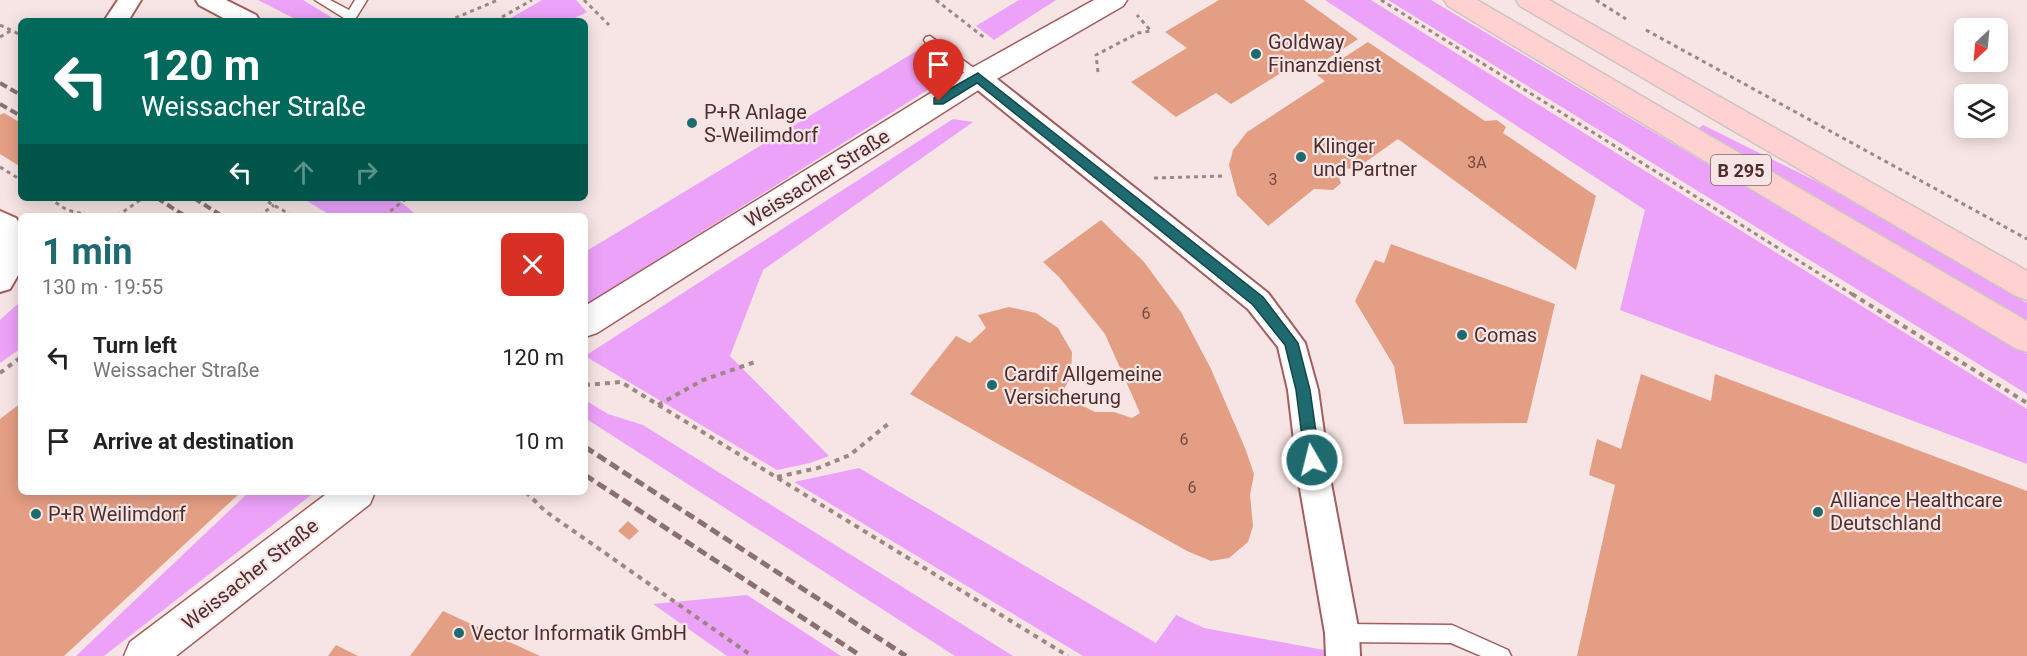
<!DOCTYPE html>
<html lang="en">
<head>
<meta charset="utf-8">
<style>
  :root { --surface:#fff; --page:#f6f6f6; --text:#222; --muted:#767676; --accent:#1e6a6f }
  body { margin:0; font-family:Roboto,sans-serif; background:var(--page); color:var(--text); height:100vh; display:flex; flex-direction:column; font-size:22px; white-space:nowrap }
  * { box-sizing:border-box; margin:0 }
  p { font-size:20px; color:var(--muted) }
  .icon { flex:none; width:33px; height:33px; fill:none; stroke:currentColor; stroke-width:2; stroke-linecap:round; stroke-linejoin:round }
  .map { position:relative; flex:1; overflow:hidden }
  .side { position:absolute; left:18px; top:213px; width:570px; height:282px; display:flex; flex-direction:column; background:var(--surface); border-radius:9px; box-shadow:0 3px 15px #0003 }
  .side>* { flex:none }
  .banner { position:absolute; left:18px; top:18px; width:570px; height:183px; border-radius:9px; box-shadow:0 3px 15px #0003; background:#00695c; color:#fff; overflow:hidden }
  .needle { width:39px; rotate:206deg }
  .fabs { position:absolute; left:1954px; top:18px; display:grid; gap:12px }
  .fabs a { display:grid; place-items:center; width:54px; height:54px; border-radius:9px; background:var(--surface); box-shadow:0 3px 15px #0003; font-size:30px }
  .pin { position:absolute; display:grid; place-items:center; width:51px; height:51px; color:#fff; margin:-62px -26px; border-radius:50% 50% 50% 0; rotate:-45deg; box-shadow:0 0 6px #0007 }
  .pin .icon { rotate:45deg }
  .me { position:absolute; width:66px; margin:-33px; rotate:352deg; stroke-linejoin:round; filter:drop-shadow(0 0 4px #0008) }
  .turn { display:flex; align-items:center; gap:21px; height:126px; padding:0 24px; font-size:27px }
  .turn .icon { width:78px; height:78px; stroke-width:2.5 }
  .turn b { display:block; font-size:42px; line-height:51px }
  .lanes { display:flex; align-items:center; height:57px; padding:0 24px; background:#0003; justify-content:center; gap:30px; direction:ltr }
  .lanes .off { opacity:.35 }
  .round { display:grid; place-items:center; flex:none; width:63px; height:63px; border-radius:9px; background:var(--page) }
  .head { display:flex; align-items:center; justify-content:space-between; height:102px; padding:0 24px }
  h1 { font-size:36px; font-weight:700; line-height:45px; color:var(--accent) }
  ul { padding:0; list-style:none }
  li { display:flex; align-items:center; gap:18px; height:84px; padding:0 24px }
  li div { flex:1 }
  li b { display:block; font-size:22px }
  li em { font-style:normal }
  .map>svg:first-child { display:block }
  .green { fill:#eca2f9 }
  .building { fill:#e49e84 }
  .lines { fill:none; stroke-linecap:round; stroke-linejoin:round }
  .lane-casing { stroke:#a35d5c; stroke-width:3 }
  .street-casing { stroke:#a35d5c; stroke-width:4 }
  .secondary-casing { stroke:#a35d5c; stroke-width:3 }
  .primary-casing { stroke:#cdc4c4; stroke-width:3 }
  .path-far1 { stroke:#9e8685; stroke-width:3; stroke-dasharray:4 4; stroke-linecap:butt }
  .path { stroke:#9e8685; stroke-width:4; stroke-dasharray:5 5; stroke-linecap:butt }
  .lane { fill:#fff; fill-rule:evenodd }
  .street { fill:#fff; fill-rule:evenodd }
  .secondary { fill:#fff; fill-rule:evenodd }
  .primary { fill:#ffd1d0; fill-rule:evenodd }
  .rail-far1 { stroke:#8a706f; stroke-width:4; stroke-dasharray:8 4; stroke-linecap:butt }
  .rail { stroke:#8a706f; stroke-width:5; stroke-dasharray:10 5; stroke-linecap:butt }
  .route { fill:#1e6a6f; stroke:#144548; stroke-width:1.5 }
  .poi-dot { fill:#1e6a6f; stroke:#f6e5e4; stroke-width:2 }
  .labels { text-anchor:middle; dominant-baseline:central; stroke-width:4.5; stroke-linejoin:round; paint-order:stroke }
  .number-label { font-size:16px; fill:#734a43 }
  .shield { fill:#f6e5e4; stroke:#806564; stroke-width:1.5 }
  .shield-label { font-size:18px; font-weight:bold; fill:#4d2e2d }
  .poi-label { font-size:20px; fill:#4d2e2d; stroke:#f6e5e4; text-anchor:start }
  .street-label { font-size:20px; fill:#4d2e2d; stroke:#f6e5e4 }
</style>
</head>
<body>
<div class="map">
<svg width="2027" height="656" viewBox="0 0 2027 656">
  <rect width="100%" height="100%" fill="#f6e5e4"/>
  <g class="green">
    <path d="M258,0h45l28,17 -3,4h-29z"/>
    <path d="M542,0h34l11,12 -18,9h-63z"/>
    <path d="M1019,0h37l-62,40 -18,-14z"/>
    <path d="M1325,0h46l656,409v55l-407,-154 25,-100z"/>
    <path d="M1388,0h43l596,354v40z"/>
    <path d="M923,47l30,27 -368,231v-53z"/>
    <path d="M953,119l20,3 -210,148 -33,86 99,100 -19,7 -33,7 -192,-114z"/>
    <path d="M1703,125l117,58 207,120v18l-329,-192z"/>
    <path d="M302,198h94l22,18h-86z"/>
    <path d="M21,301v47l-21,15v-43z"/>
    <path d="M585,400l23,14 35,11 370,231h-58l-370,-238z"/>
    <path d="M859,468l297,175 20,-28 28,13 120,22 1,6h-242l-289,-174z"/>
    <path d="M249,492h66l-211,164h-28z"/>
    <path d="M747,595l94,61h-114l-74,-52z"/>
  </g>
  <g class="building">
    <path d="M1219,0h85l54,39 -44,29 -12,-8 -71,44 -15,-11 -40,24 -45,-35 56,-34 -22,-16z"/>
    <path d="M1368,42l117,79 12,-1 9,7 -3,6 93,63 -20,74 -178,-131 -41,29 -15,1 -4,5 3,9 -8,7 -19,-1 -46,37 -31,-31 -8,-30 4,-15 14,-18 78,-51 -8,-6z"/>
    <path d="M4,113l17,10v44l-21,-13v-39z"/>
    <path d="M1101,220l43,42 37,50 30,57 34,79 9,26 -4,21 3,31 -5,16 -19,16 -18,3 -24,-10 -277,-157 46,-58 14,7 16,-15 -8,-13 31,-8 27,6 22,15 14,24 -1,24 -10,19 34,17h19l18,6 8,-5 -35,-79 -46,-57 -16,-15z"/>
    <path d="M1391,244l164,60 -28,119 -123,1 -10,-58 -39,-65 20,-41 9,3z"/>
    <path d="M1641,374l70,27 4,-27 312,117v165h-450l38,-171 -26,-10 8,-36 24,10z"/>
    <path d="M21,403v89h220l-177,164h-64v-237z"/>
    <path d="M628,521l11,10 -10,9 -11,-9z"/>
    <path d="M443,611l97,45h-130z"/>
    <path d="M336,645l22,11h-30z"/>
  </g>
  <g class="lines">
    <g class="lane-casing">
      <g id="lane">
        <path d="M315,0h15l19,10 6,-10h12l-13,21h-12l2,-3z"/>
        <path d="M930,36l52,38 2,3 -2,3h-8l-48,-37 -2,-3 2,-3z"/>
        <path d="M1342,624l110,1 56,25 3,6h-30l-30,-13 -109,-1 -6,-3 -3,-6 3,-6z"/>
      </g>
    </g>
    <g class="street-casing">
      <g id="street">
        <path d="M118,0h23l-13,21h-24z"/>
        <path d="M196,0h30l30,15 4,6h-31l-30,-16z"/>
        <path d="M978,69l9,2 281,222 37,50 13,47 13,93 28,150 1,23h-34l-1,-23 -26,-150 -11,-93 -10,-43 -30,-38 -279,-226 -3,-6 3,-6z"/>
        <path d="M0,211l16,7 5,9v43l-11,19 -10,3z"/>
      </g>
    </g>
    <g class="secondary-casing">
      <g id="secondary">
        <path d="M1094,0h33l-4,6 -135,78 -391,249 -12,4v-31l383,-236z"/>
        <path d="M329,492h46l-5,12 -194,152h-52l6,-14z"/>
      </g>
    </g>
    <g class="primary-casing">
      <g id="primary">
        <path d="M1444,0h33l550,321v31l-12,-4 -567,-342z"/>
        <path d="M1516,0h33l478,271v29l-11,-4 -496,-290z"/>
      </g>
    </g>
    <g class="path-far1">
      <path d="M584,0l25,25"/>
      <path d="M936,0l50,39"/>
      <path d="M1381,0l474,296"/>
      <path d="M1596,0l30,19"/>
      <path d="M448,21l50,-21"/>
      <path d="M495,21l37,-21"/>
      <path d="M0,25l21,10"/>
      <path d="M1646,30l381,209"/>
      <path d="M0,37l12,-7"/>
      <path d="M1098,72l-2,-17 42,-22 13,-2 -14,-16"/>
      <path d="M0,167l21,13"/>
      <path d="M1154,178l71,-2"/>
      <path d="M49,198l18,12 25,6"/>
      <path d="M261,198l32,18"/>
      <path d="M117,216l26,-18"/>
      <path d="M259,216l15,-11"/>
      <path d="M384,216l23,-18"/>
    </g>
    <g class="path">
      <path d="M1852,294l175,109"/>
      <path d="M0,373l21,-16"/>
      <path d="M585,385l36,-3 447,274"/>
      <path d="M658,405l45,-25 52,-18"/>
      <path d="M777,477l41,-9 32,-13 38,-31"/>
      <path d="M526,492l19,19 207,145"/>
    </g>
    <use href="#lane" class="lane"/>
    <use href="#street" class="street"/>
    <use href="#secondary" class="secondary"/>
    <use href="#primary" class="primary"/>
    <g class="rail-far1">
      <path d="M0,83l21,12"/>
      <path d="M0,104l21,12"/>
      <path d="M157,198l28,18"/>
      <path d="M194,198l28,18"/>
    </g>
    <g class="rail">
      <path d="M585,447l321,209"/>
      <path d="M585,475l276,181"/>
    </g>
  </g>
  <path class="route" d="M978,73l285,224 35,46 12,47 10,70 -2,5 -6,2 -5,-2 -2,-5 -9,-70 -11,-45 -32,-40 -276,-222 -34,21h-9v-6z"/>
  <g class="poi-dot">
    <circle cx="1256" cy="54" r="6"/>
    <circle cx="692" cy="123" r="6"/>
    <circle cx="1301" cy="157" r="6"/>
    <circle cx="1462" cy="335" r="6"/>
    <circle cx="992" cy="385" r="6"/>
    <circle cx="1818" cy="512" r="6"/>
    <circle cx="36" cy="514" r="6"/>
    <circle cx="459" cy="633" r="6"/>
  </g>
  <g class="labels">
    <g class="number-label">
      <text x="1477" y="162">3A</text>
      <text x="1273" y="179">3</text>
      <text x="1146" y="313">6</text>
      <text x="1184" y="439">6</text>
      <text x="1192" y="487">6</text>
    </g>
    <rect class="shield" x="1711" y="155" width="60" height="30" rx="4.5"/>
    <g class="shield-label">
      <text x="1741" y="170">B 295</text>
    </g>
    <g class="poi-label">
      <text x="1268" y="42">Goldway<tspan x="1268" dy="23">Finanzdienst</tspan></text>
      <text x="704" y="112">P+R Anlage<tspan x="704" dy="23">S-Weilimdorf</tspan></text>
      <text x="1313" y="146">Klinger<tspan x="1313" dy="23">und Partner</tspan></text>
      <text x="1474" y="335">Comas</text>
      <text x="1004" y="374">Cardif Allgemeine<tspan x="1004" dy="23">Versicherung</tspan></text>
      <text x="1830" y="500">Alliance Healthcare<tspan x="1830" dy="23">Deutschland</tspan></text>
      <text x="48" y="514">P+R Weilimdorf</text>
      <text x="471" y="633">Vector Informatik GmbH</text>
    </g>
    <g class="street-label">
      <text transform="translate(817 178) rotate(-32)">Weissacher Straße</text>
      <text transform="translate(250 574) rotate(-38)">Weissacher Straße</text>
    </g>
  </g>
</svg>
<div class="fabs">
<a><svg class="needle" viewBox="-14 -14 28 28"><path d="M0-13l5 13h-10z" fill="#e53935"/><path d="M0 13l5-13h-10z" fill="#767676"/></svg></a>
<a><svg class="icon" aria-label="layers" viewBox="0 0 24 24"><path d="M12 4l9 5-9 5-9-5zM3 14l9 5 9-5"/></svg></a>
</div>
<div class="pin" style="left:939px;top:101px;background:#d93025"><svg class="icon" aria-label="arrive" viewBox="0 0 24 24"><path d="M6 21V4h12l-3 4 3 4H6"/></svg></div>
<svg class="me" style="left:1312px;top:460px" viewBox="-20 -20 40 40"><circle r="17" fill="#1e6a6f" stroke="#fff" stroke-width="3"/><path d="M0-11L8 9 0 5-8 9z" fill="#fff"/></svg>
<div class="banner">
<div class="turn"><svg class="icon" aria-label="left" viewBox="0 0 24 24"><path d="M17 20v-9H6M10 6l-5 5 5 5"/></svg><div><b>120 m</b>Weissacher Straße</div></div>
<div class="lanes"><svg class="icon" aria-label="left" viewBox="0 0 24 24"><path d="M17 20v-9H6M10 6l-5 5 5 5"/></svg><svg class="icon off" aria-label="ahead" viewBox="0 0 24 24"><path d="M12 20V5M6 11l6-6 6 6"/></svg><svg class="icon off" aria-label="right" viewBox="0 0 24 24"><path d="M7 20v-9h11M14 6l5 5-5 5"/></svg></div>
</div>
<section class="side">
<div class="head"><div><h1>1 min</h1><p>130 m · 19:55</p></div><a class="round" style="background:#d93025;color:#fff"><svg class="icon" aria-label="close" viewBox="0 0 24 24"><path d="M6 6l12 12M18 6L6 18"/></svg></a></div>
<ul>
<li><svg class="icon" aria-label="left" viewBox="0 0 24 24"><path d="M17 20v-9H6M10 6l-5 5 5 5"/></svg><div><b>Turn left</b><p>Weissacher Straße</p></div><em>120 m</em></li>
<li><svg class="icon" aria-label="arrive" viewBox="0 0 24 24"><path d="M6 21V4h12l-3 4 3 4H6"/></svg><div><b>Arrive at destination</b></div><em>10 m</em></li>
</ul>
</section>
</div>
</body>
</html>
